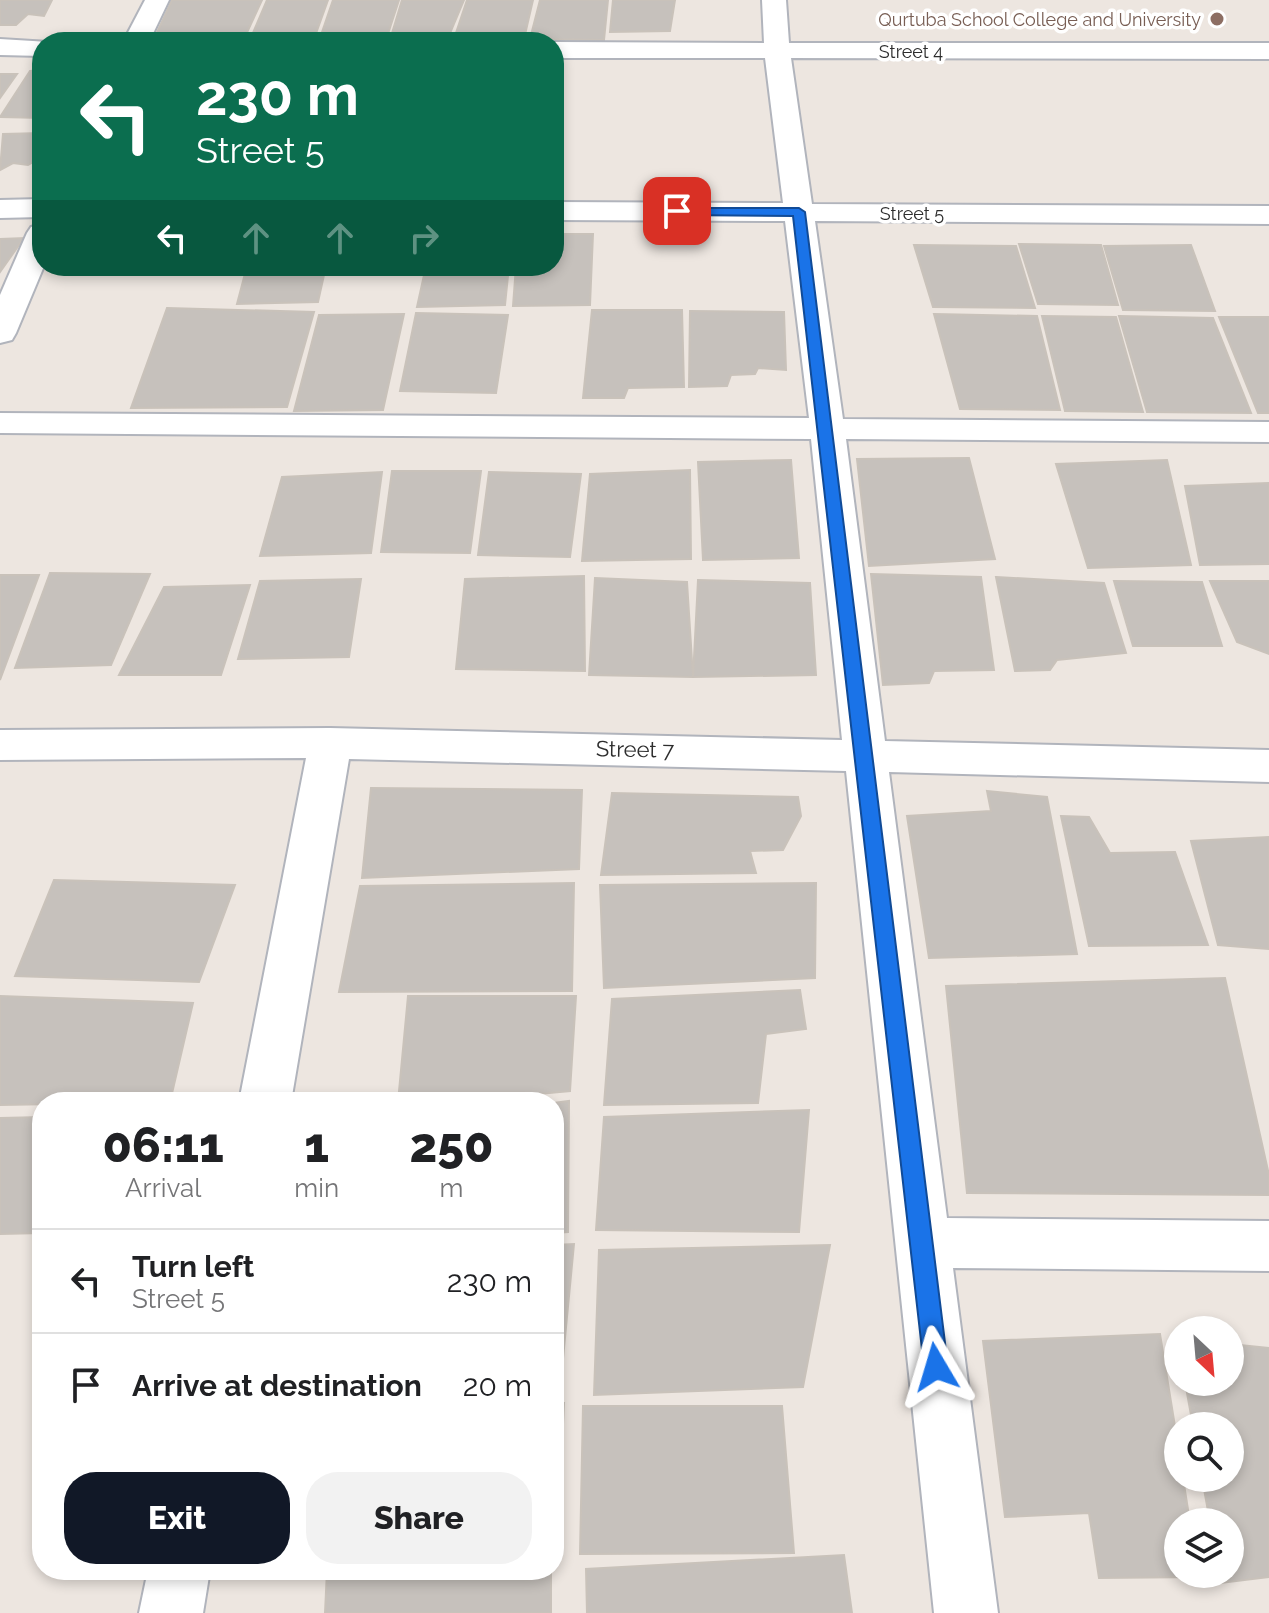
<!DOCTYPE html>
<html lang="en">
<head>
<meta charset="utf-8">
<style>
  :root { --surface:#fff; --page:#f2f2f2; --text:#202124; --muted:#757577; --line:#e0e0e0; --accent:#111827 }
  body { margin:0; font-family:Raleway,sans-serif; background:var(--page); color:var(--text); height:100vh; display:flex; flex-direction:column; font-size:30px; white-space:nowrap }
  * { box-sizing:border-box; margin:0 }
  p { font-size:26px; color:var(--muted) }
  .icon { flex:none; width:44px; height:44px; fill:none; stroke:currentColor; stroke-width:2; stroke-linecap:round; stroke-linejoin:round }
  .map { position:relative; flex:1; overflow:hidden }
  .details { position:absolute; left:32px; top:1092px; width:532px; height:488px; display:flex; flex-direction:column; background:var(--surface); border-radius:32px; box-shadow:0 4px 12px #0003 }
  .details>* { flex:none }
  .guide { position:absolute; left:32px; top:32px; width:532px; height:244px; border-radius:32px; box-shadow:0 4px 12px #0003; background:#0b6e4f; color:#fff; overflow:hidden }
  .needle { width:52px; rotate:154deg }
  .buttons { position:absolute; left:1164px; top:1316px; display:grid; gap:16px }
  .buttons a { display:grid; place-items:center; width:80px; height:80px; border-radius:50%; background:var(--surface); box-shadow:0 4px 12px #0003; font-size:40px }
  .pin { position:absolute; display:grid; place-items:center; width:68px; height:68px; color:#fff; margin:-34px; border-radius:16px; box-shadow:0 4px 12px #0006 }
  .me { position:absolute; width:88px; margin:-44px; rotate:353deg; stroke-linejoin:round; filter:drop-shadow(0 0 6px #0008) }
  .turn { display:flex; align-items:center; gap:28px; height:168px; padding:0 32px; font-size:36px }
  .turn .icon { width:104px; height:104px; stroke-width:2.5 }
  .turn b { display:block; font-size:56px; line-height:68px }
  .lanes { display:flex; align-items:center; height:76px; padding:0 32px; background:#0003; justify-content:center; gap:40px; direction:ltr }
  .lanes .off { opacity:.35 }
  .eta { display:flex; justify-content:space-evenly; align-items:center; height:136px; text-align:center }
  .eta b { font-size:48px; font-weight:800; line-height:56px }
  .button { display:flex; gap:16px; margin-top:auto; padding:16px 32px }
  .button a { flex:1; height:92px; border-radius:32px; background:var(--accent); color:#fff; font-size:32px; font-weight:800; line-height:92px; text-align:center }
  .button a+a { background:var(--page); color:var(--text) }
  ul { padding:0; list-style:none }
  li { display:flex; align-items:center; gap:24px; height:104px; padding:0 32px; border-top:2px solid var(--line) }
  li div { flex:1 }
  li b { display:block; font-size:30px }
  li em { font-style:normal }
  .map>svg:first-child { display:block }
  .building { fill:#c6c1bc; stroke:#c9c2ba; stroke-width:2 }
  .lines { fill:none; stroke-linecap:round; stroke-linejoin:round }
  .minor-casing { stroke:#b1b4bc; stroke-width:4 }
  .minor { fill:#fff; fill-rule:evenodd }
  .route { fill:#1a73e8; stroke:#114b97; stroke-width:2 }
  .education-dot { fill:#8d6e63; stroke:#fff; stroke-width:3 }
  .labels { text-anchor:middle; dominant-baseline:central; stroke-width:7; stroke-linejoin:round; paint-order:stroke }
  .far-education-label { font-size:18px; fill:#785e54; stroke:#fff; text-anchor:end }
  .far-street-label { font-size:18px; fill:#2d2d2d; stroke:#fff }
  .street-label { font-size:22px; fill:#2d2d2d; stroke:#fff }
</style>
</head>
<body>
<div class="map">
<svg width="1269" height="1613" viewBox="0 0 1269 1613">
  <rect width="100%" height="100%" fill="#ede6e0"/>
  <g class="building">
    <path d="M0,0h52l-8,16 -16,-2 -12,11h-16z"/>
    <path d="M172,0h90l-18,39h-90z"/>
    <path d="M267,0h61l-14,39 -64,1z"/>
    <path d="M333,0h66l-13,40 -66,-2z"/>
    <path d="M402,0h62l-16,38 -58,2z"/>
    <path d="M467,0h66l-9,39 -71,3z"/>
    <path d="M540,0h68l-4,40 -74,-1z"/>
    <path d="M613,0h62l-5,31 -60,1z"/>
    <path d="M42,70v48l-42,-1 30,-46z"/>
    <path d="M0,74h17l-17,24z"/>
    <path d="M42,133v24l-14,8 -15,-2 -13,7 3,-36z"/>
    <path d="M554,234h39l-3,71 -77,1 3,-40h38z"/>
    <path d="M24,238l-24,34v-33z"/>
    <path d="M1019,244l82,1 17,60 -80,-1z"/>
    <path d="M914,245l102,1 19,62 -102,-1z"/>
    <path d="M1191,245l24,66 -92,-1 -19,-64z"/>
    <path d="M247,266h79l-8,36 -81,2z"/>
    <path d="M426,266h83l-4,39 -88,2z"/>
    <path d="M167,308l147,4 -27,95 -156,1z"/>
    <path d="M592,310h90l2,77 -56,1 -4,10h-41z"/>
    <path d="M690,311l94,1 2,58 -28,-2 -3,6 -24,1 -4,11 -38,1z"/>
    <path d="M416,313l92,2 -12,78 -96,-2z"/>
    <path d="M404,314l-21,96 -89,1 25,-96z"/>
    <path d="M934,314l103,2 23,94 -100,-1z"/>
    <path d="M1042,316l74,1 27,95 -78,-1z"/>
    <path d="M1119,316l94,2 38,95 -104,-1z"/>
    <path d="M1219,317h50v96h-11z"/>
    <path d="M969,458l26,101 -126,7 -12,-107z"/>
    <path d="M791,460l8,98 -96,2 -5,-98z"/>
    <path d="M1167,460l24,105 -103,3 -32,-104z"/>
    <path d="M690,470l1,89 -109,2 8,-87z"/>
    <path d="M392,471h89l-11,82 -89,-1z"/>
    <path d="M382,472l-11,81 -111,3 22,-79z"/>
    <path d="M489,472l92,2 -11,83 -92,-2z"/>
    <path d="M1269,483v81l-69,1 -15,-79z"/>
    <path d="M50,573l100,1 -39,91 -96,3z"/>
    <path d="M871,574l110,3 13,93 -60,1 -5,12 -46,2z"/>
    <path d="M0,575h39l-39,105z"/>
    <path d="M584,576l1,95 -129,-2 9,-90z"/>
    <path d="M996,577l108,6 22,70 -69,7 -7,10 -35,1z"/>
    <path d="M595,578l92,4 6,95 -104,-2z"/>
    <path d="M361,579l-12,78 -111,2 22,-78z"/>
    <path d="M698,580l112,3 6,92 -123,2z"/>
    <path d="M1114,581l88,1 20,64h-89z"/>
    <path d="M1210,581h59v73l-32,-12z"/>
    <path d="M250,585l-29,90h-102l45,-88z"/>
    <path d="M371,788l211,2 -3,79 -217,9z"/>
    <path d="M987,791l60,6 30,157 -148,4 -22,-142 84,-5z"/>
    <path d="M612,793l186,4 3,19 -18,34 -33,1 6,22 -155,2z"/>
    <path d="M1061,816l28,1 21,36 65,-1 33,93 -119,1z"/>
    <path d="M1269,837v112l-51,-4 -27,-104z"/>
    <path d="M54,880l181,5 -36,97 -184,-6z"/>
    <path d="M574,883l-2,108 -233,1 21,-106z"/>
    <path d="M816,883l-1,95 -211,10 -4,-103z"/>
    <path d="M1225,978l44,197v20l-302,-2 -21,-207z"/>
    <path d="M800,990l6,39 -40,5 -8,69 -154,2 8,-106z"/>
    <path d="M0,996l193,7 -23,99 -170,3z"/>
    <path d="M408,996h168l-6,95 -120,11h-52z"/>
    <path d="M569,1101l-1,131 -14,1v-130z"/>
    <path d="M809,1110l-10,122 -203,-2 8,-113z"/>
    <path d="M42,1117v116l-42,1v-116z"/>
    <path d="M574,1244l-12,125h-8v-124z"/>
    <path d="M830,1245l-27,142 -209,8 5,-145z"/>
    <path d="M1160,1334l18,111v33h5l7,44h-12v52h21l1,3 -101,1 -10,-65 -84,4 -22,-176z"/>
    <path d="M1230,1344l39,4v229l-48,6 -1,-9h10v-52h-20l-8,-44h28v-52h-37l-8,-44h45z"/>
    <path d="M554,1403h10l-7,147h-3z"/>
    <path d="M583,1406h199l12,147 -214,1z"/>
    <path d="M844,1555l8,58h-265l-1,-44z"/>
    <path d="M327,1570h224v43h-226z"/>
  </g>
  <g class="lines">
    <g class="minor-casing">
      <g id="minor">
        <path d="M145,0h24l-20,42h-26z"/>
        <path d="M762,0h24l3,43h480v16l-478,-1 21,146 457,2v18l-454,-3 28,198 426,3v20l-423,-3 39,302 384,9v32l-380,-10 58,446 322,3v50l-316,-3 45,345h-64l-88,-842 -497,-12 -58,343h-52l67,-344 -306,2v-30l330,-2 512,12 -31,-301 -811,-6v-20l809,5 -24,-197 -231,-1v-18l229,1 -18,-145h-211v-16l210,1z"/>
        <path d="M0,39l49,3h-7v14l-42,-1z"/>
        <path d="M42,199v18l-42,1v-18z"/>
        <path d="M42,224l2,42 -28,67 -4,7 -12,3v-48l27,-62 4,-6z"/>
        <path d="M148,1570h62l-7,43h-64z"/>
      </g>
    </g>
    <use href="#minor" class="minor"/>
  </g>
  <path class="route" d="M799,208l6,4 143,1155 -4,8 -8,3 -8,-3 -4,-8 -131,-1151 -116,-1 -7,-4 7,-3z"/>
  <circle class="education-dot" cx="1217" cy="19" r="8"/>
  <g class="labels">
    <g class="far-education-label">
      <text x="1201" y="19">Qurtuba School College and University</text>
    </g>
    <g class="far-street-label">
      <text x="911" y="51">Street 4</text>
      <text x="912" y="213">Street 5</text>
    </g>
    <g class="street-label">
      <text transform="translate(635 749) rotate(1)">Street 7</text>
    </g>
  </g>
</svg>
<div class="buttons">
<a><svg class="needle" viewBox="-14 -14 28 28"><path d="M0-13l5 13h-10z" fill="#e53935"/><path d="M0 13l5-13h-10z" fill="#757577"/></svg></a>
<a><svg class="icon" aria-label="search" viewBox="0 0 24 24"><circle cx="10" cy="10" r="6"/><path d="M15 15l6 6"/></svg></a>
<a><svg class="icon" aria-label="layers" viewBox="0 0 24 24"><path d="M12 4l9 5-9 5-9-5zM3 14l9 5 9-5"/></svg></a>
</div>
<div class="pin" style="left:677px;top:211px;background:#d93025"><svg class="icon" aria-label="arrive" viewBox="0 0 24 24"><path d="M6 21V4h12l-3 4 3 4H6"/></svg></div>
<svg class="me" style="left:936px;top:1367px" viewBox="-20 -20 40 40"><path d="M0-17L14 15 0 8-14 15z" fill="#1a73e8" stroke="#fff" stroke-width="4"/></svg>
<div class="guide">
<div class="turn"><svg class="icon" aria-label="left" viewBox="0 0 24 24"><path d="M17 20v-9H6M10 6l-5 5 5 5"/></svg><div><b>230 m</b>Street 5</div></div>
<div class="lanes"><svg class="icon" aria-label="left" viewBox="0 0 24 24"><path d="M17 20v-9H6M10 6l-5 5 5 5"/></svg><svg class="icon off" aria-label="ahead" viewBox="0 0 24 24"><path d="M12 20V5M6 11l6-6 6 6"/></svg><svg class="icon off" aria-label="ahead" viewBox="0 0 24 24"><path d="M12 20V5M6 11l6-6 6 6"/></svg><svg class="icon off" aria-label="right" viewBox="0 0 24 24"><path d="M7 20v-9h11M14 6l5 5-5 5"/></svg></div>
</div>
<section class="details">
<div class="eta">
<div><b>06:11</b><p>Arrival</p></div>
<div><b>1</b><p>min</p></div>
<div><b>250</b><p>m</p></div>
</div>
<ul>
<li><svg class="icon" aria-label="left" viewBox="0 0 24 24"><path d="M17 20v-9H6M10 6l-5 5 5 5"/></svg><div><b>Turn left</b><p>Street 5</p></div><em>230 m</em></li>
<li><svg class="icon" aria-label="arrive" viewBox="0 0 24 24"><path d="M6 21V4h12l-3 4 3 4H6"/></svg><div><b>Arrive at destination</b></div><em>20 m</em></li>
</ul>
<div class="button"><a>Exit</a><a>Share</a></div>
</section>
</div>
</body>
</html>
